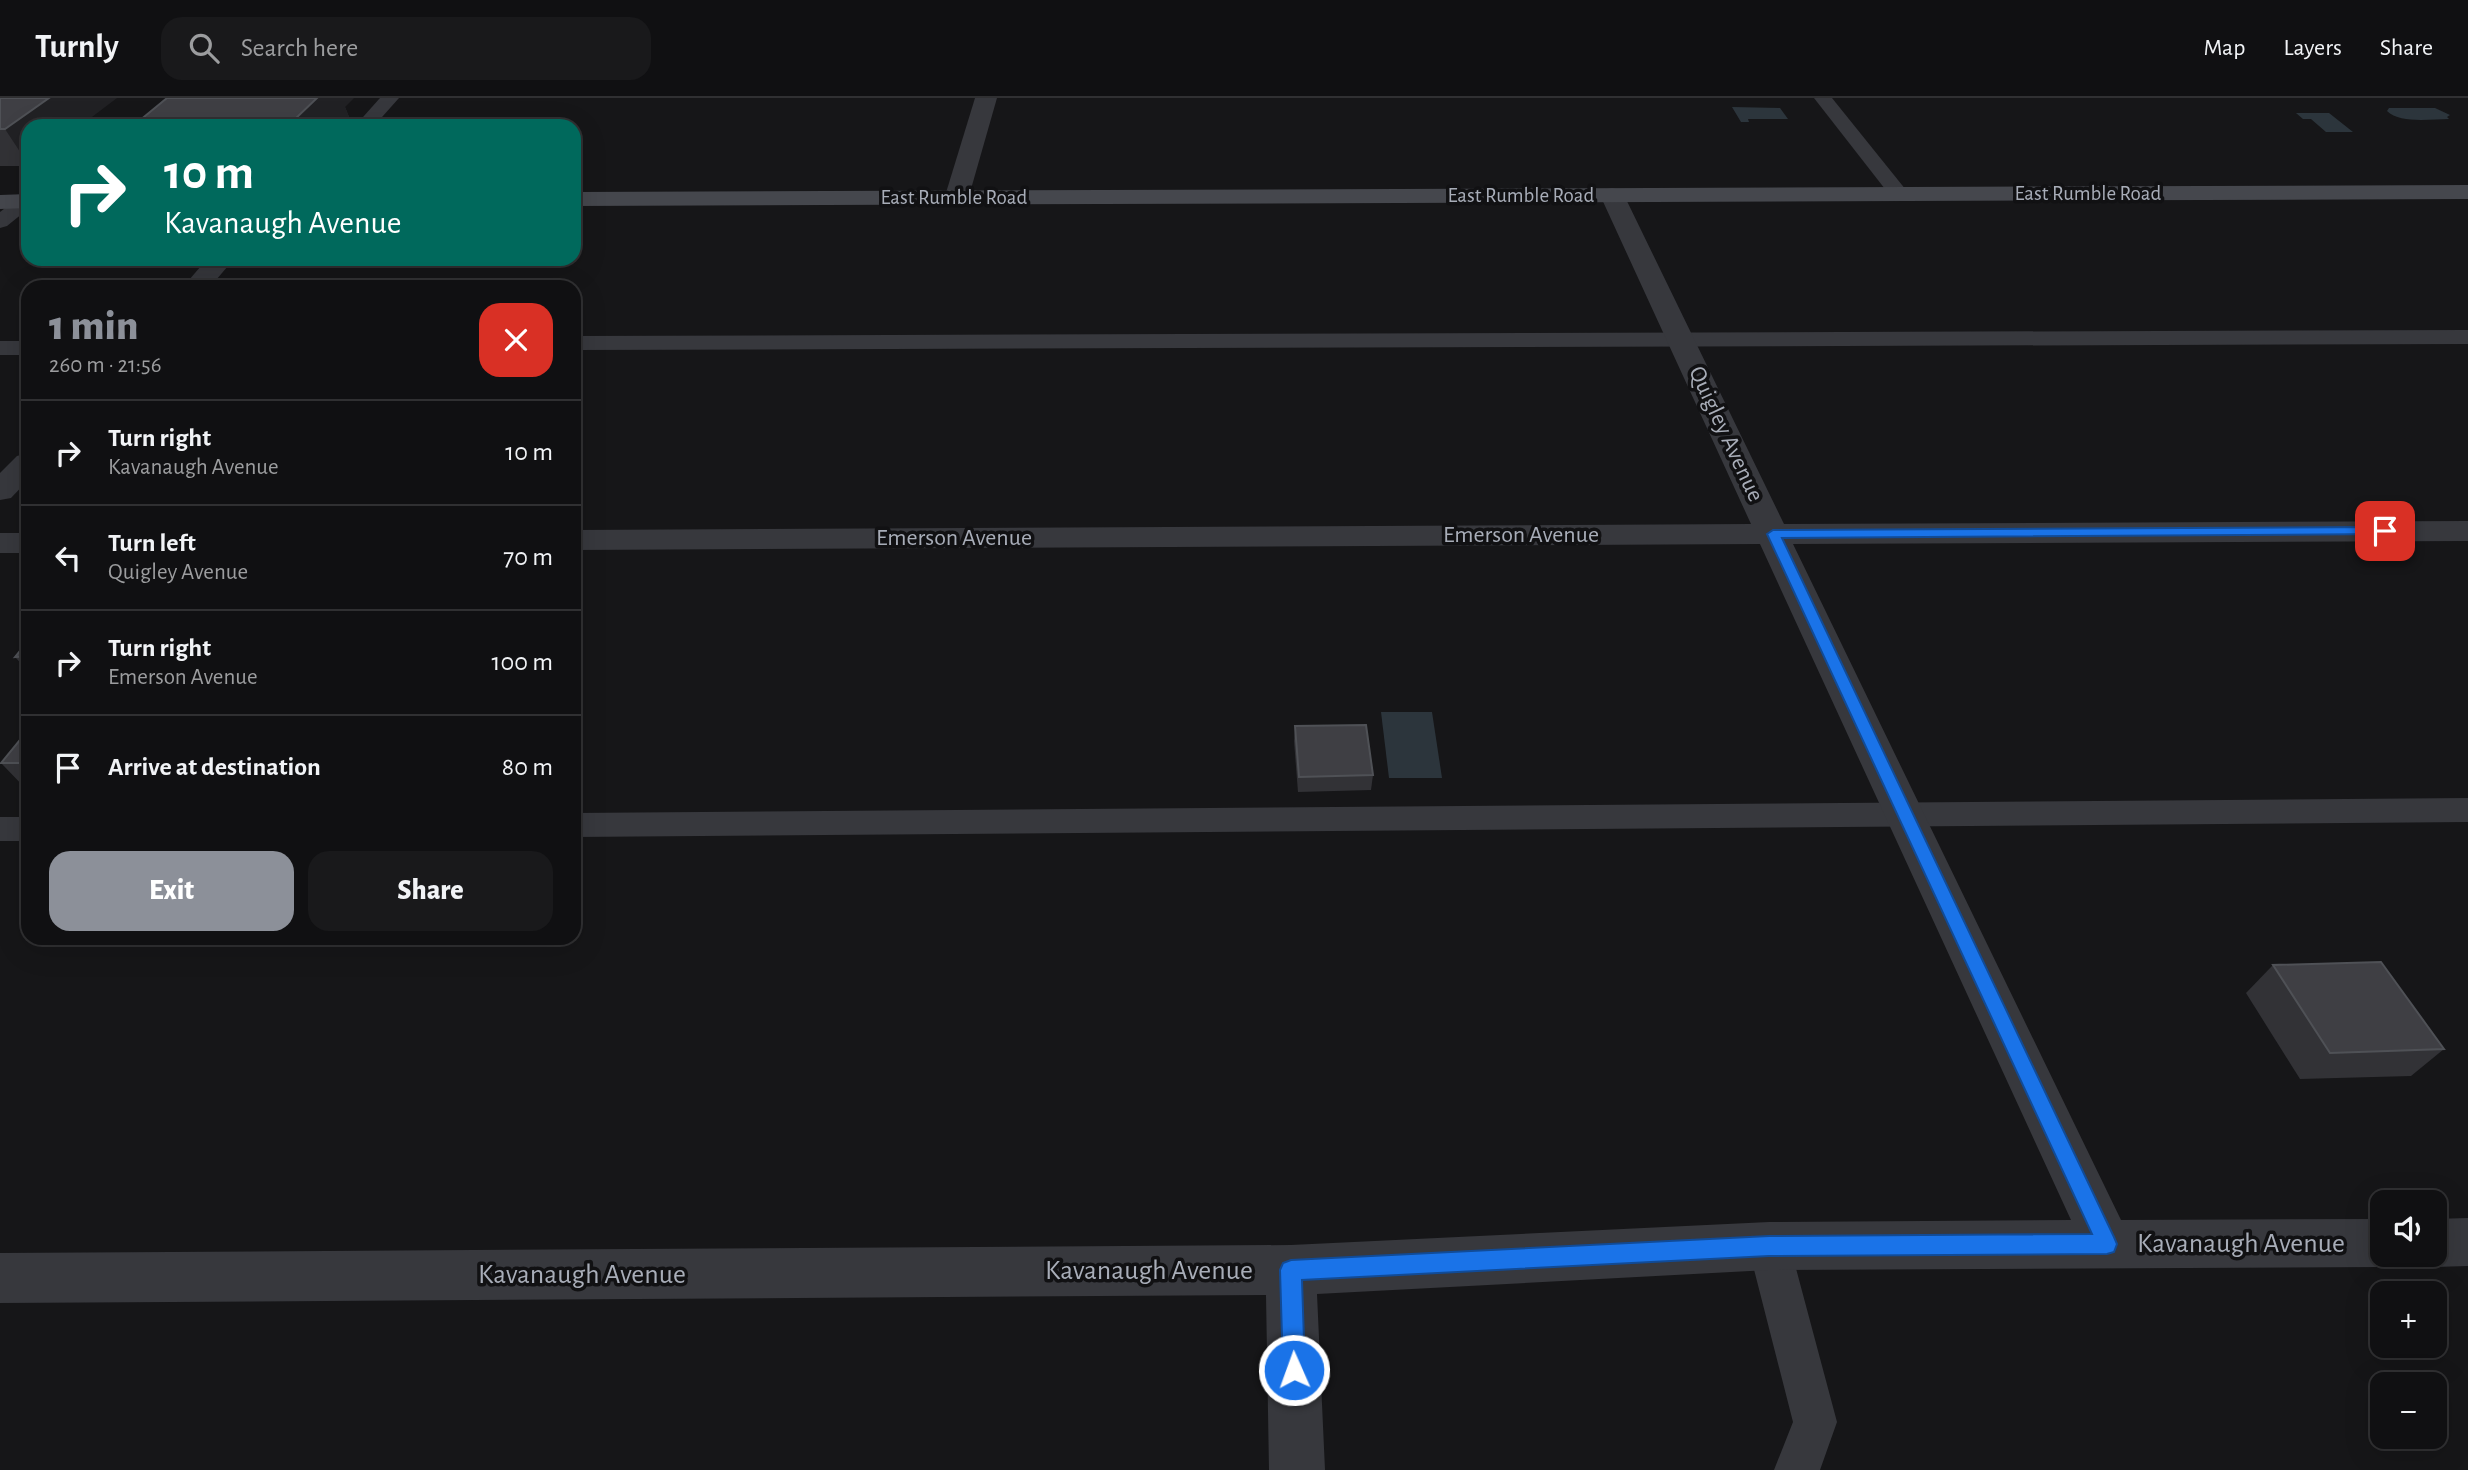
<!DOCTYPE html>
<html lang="en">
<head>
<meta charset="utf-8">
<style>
  :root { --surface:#101012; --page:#19191b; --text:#f1f3f6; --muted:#9c9d9f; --line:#303032; --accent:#8c9099 }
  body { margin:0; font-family:"Alegreya Sans",sans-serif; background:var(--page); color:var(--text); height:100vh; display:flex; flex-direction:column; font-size:26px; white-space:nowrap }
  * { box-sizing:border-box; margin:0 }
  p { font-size:23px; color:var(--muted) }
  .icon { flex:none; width:38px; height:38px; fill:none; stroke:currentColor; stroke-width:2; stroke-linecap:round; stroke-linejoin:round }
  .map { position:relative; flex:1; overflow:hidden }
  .sheet { position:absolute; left:21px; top:182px; width:560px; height:665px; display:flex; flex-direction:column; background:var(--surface); border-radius:21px; box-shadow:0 7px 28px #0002,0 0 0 2px var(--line) }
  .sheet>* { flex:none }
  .hud { position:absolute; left:21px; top:21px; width:560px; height:147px; border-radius:21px; box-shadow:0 7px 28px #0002,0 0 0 2px var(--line); background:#00695c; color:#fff; overflow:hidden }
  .fabs { position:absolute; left:2370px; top:1092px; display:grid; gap:14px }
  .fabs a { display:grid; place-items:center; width:77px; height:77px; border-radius:14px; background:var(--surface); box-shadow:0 7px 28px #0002,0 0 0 2px var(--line); font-size:35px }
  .pin { position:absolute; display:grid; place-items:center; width:60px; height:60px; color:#fff; margin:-30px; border-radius:14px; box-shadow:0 4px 10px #0006 }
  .me { position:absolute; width:77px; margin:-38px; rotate:358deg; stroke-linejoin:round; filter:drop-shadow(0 0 5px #0008) }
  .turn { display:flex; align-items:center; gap:24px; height:147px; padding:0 28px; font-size:32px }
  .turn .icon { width:91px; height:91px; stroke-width:2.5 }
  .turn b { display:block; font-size:49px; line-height:60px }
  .round { display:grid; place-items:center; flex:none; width:74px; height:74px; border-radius:21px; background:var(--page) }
  .summary { display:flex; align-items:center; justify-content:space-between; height:119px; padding:0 28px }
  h1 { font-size:42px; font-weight:800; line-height:52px; color:var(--accent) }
  .primary-button { display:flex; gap:14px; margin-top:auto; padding:14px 28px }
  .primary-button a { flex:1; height:80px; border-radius:21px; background:var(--accent); color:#fff; font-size:28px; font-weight:800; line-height:80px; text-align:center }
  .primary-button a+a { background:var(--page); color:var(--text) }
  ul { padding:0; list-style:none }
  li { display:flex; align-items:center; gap:21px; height:105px; padding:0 28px; border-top:2px solid var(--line) }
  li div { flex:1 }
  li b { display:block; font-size:26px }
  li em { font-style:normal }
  header { display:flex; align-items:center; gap:42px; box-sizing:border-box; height:98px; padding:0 35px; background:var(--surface); border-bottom:2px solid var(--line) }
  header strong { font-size:33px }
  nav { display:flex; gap:38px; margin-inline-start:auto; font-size:24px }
  .search { width:490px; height:63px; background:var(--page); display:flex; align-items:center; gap:18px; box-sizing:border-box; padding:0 24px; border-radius:21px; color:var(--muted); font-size:26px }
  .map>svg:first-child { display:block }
  .water { fill:#2c353c }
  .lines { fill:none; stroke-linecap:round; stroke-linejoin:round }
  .lane { fill:#37383d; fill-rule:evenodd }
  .street { fill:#37383d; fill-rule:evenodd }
  .secondary { fill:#45474d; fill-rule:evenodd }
  .wall { fill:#323236 }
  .shaded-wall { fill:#212124 }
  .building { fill:#3f3f44; stroke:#4f5156; stroke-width:2 }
  .route { fill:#1a73e8; stroke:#114b97; stroke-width:2 }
  .labels { text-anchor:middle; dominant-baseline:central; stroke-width:7; stroke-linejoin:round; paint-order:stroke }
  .far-street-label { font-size:21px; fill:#a8adb8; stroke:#111113 }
  .street-label { font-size:24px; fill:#a8adb8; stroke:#111113 }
  .near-street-label { font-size:28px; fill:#a8adb8; stroke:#111113 }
</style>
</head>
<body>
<header>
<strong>Turnly</strong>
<div class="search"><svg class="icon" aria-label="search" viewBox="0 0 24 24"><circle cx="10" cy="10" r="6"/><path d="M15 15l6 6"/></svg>Search here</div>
<nav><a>Map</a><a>Layers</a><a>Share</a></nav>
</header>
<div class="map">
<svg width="2468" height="1372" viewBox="0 0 2468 1372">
  <rect width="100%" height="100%" fill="#161618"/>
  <g class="water">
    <path d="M1732,9l48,1 8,11h-40l1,3h-8z"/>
    <path d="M2389,10h46l15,7 -3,2 2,2c-18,0 -49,5 -62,-8z"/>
    <path d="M2296,15h33l24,19h-27l-15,-13h-8z"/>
    <path d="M1381,614h51l10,66h-53z"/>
  </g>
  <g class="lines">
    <g class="lane">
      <path d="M380,0h19l-25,28h-19z"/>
      <path d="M1814,0h18l74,92 3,4 -3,4h-14z"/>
      <path d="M28,99v12l-21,17 -7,2v-16l18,-14z"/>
      <path d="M2468,232v14l-1894,6v-14z"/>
      <rect x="0" y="243" width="28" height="14"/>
      <path d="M2468,700v24l-1894,15v-24z"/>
      <rect x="0" y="719" width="28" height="24"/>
      <path d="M1769,1128l15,6 6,14 47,176 -17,48h-46l19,-48 -45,-176 6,-14z"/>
    </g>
    <g class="street">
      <path d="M975,0h22l-28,98 -4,5h-16l-4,-5z"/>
      <path d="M1612,90l8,2 4,5 160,329 684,-3v20l-675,3 328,676 261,-1v36h20l-2,5 -18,7 -613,3 -452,24 8,176h-56l-3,-175 -1266,8v-50l1291,-8 478,-23 302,-2 -311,-676 -1186,6v-20l1177,-6 -151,-329 4,-5z"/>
      <path d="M207,161h27l-24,28h-27z"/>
      <path d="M28,355v27l-17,18 -11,2v-27l17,-17z"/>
      <rect x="0" y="435" width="28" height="20"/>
      <path d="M2468,1120v48l-34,1 -18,-7 -2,-5h20v-36z"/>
    </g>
    <g class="secondary">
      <path d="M2468,87v14l-1894,7v-14z"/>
      <path d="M28,96v14l-28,1v-14z"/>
    </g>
  </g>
  <g class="wall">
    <path d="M0,0l28,28v40h-28z"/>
    <path d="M345,9l4,10 -8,9h-208z"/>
    <path d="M28,543v30l-13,-14z"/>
    <path d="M1295,628l78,49 -2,15 -73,2 -4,-51z"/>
    <path d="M28,632v61l-27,-28z"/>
    <path d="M2273,867l171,84 -33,27 -111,3 -54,-86z"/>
  </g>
  <g class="shaded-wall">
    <path d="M49,0h68l-37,28h-52v38l-23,-35z"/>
    <path d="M317,0h37l-9,9 4,10 -8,9h-46l-2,-5z"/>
  </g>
  <g class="building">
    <path d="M0,0h49l-44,31h-5z"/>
    <path d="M167,0h150l-24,23h-11l-4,4 -145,1z"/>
    <path d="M28,543v15l-13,1z"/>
    <path d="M1366,627l7,50 -74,2 -4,-51z"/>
    <path d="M28,632v33h-27z"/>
    <path d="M2381,864l63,87 -114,4 -57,-88z"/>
  </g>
  <path class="route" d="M2385,429l4,1v6l-607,4 332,699 3,7 -3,8 -7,2 -338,2 -467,24 3,90 -3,8 -8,3 -8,-3 -3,-8 -3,-100 3,-7 8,-3 478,-24 323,-2 -325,-700 6,-4z"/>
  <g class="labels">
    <g class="far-street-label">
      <text x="2088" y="95">East Rumble Road</text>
      <text x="1521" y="97">East Rumble Road</text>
      <text x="954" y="99">East Rumble Road</text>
    </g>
    <g class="street-label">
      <text transform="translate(1726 336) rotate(65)">Quigley Avenue</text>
      <text x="1521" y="437">Emerson Avenue</text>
      <text x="954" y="440">Emerson Avenue</text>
    </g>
    <g class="near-street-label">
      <text x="2241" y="1146">Kavanaugh Avenue</text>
      <text x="1149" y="1173">Kavanaugh Avenue</text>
      <text x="582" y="1177">Kavanaugh Avenue</text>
    </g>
  </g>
</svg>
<div class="fabs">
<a><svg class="icon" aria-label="sound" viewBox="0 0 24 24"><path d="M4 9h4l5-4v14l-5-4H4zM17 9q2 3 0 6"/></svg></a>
<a>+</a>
<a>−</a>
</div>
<div class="pin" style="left:2385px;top:433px;background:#d93025"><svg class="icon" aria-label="arrive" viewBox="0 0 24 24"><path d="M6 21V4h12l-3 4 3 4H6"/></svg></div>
<svg class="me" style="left:1294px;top:1272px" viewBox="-20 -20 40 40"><circle r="17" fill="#1a73e8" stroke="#fff" stroke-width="3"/><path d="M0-11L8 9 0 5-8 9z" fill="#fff"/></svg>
<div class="hud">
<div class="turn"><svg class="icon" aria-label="right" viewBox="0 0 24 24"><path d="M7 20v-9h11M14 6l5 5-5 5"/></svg><div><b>10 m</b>Kavanaugh Avenue</div></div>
</div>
<section class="sheet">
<div class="summary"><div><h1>1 min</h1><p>260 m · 21:56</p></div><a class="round" style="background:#d93025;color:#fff"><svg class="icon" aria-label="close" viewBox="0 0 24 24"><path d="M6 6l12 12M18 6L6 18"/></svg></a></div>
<ul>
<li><svg class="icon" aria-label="right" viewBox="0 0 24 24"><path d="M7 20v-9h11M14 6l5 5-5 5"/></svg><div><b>Turn right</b><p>Kavanaugh Avenue</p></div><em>10 m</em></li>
<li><svg class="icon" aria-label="left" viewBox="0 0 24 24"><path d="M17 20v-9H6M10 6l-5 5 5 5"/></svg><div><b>Turn left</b><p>Quigley Avenue</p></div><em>70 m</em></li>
<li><svg class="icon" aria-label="right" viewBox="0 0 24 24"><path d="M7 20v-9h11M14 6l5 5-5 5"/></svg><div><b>Turn right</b><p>Emerson Avenue</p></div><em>100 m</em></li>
<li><svg class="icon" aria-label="arrive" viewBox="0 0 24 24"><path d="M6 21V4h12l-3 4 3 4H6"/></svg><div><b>Arrive at destination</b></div><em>80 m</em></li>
</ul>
<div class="primary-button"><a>Exit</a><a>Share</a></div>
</section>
</div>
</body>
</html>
